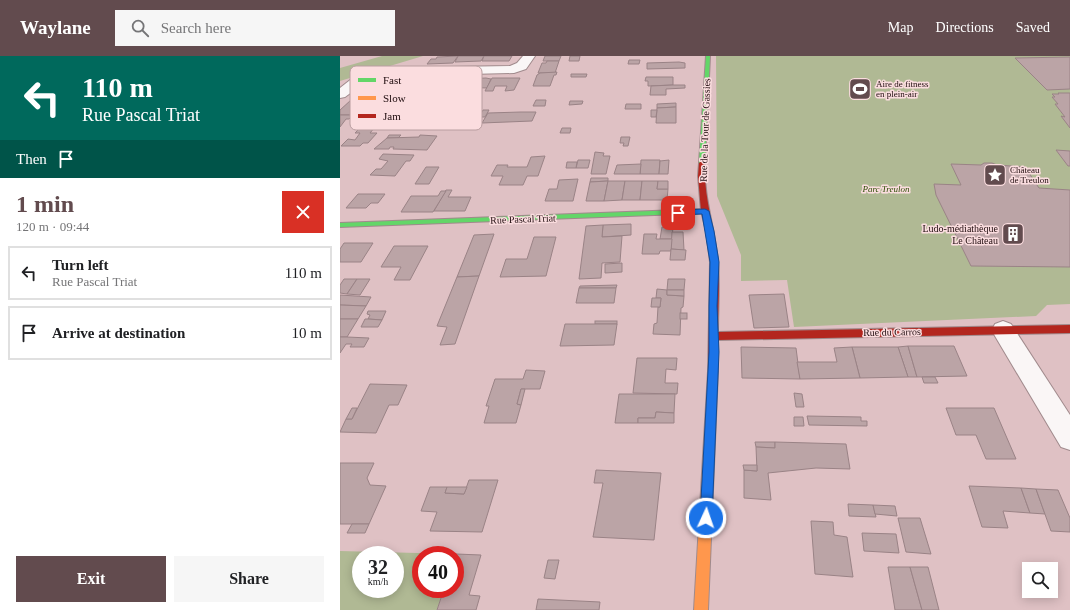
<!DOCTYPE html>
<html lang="en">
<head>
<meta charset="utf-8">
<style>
  :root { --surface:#fff; --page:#f6f6f6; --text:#202124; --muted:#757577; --line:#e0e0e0; --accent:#624b4e }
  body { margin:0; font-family:Georgia,serif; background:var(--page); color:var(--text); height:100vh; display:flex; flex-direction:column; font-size:15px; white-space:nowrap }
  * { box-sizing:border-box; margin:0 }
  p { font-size:13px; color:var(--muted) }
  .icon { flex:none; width:22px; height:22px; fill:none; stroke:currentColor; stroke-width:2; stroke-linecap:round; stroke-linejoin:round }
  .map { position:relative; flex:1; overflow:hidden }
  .side { display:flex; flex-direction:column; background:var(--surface); width:340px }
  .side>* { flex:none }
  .hud { background:#00695c; color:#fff; overflow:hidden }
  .tools { position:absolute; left:682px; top:506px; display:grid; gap:8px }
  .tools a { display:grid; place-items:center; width:36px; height:36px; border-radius:0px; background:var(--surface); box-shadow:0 2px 10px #0003; font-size:20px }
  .speed { position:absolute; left:12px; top:490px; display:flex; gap:8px; font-size:20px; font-weight:700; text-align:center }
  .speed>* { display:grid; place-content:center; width:52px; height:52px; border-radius:50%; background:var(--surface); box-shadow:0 2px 10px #0003; line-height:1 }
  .speed small { font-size:10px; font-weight:400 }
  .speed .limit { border:6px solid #d22; background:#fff; color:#111 }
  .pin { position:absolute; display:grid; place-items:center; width:34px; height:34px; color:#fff; margin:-17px; border-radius:8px; box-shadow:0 2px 6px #0006 }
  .me { position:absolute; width:44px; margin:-22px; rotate:3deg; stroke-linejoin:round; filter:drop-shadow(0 0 3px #0008) }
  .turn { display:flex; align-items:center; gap:14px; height:84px; padding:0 16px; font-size:18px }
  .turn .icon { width:52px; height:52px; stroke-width:2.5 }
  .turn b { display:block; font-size:28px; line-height:34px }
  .then { display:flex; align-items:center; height:38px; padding:0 16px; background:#0003; gap:8px; font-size:15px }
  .round { display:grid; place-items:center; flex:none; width:42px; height:42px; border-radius:0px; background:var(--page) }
  .head { display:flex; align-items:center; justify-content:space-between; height:68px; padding:0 16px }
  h1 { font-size:24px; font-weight:600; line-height:30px; color:var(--accent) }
  .button { display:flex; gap:8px; margin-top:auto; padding:8px 16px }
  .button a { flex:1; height:46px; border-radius:0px; background:var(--accent); color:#fff; font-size:16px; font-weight:600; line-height:46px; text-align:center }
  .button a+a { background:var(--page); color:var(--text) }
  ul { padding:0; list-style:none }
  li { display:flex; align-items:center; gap:12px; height:54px; margin:0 8px 6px; padding:0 8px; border:2px solid var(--line); border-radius:0px }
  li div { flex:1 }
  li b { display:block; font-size:15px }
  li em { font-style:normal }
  header { display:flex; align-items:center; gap:24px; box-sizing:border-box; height:56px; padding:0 20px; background:var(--accent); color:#fff }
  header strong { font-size:19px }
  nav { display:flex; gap:22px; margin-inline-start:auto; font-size:14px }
  .search { width:280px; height:36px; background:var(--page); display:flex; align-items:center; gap:10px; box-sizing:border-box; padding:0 14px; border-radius:0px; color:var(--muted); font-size:15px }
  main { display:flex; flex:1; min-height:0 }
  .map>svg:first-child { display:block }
  .green { fill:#b0b994; fill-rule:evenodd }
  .building { fill:#bba4a6; stroke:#9a8386 }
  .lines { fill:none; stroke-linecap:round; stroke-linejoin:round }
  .street-casing { stroke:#a08a8c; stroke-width:2 }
  .fast-casing { stroke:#a08a8c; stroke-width:2 }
  .slow-casing { stroke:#a08a8c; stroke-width:2 }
  .jam-casing { stroke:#a08a8c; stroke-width:2 }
  .street { fill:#faf6f6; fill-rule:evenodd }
  .fast { fill:#63d668; fill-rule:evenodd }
  .slow { fill:#ff974d; fill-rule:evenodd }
  .jam { fill:#b3261e; fill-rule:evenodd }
  .route { fill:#1a73e8; stroke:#114b97 }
  .labels { text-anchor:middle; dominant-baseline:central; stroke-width:3; stroke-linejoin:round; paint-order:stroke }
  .far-poi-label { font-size:9px; fill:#1f0c0e; stroke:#fbdddf; text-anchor:start }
  .far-park-label { font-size:9px; font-style:italic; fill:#294c00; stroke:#fbdddf }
  .street-label { font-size:10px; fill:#1f0c0e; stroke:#fbdddf }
  .poi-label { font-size:10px; fill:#1f0c0e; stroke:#fbdddf; text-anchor:end }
  .key { fill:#fbdddf; stroke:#b99ea0; stroke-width:1 }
  .key-label { font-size:11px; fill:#1f0c0e }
</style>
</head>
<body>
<header>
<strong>Waylane</strong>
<div class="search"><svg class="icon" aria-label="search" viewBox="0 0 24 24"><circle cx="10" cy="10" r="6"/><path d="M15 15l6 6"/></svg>Search here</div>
<nav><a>Map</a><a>Directions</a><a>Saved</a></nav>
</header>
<main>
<section class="side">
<div class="hud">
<div class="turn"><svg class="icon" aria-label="left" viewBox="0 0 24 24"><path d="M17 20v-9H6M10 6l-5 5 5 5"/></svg><div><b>110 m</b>Rue Pascal Triat</div></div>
<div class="then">Then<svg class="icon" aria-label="arrive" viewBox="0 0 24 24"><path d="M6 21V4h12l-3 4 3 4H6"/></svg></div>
</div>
<div class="head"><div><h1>1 min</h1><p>120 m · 09:44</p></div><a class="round" style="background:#d93025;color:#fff"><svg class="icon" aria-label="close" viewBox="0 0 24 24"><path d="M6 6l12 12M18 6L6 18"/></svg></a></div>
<ul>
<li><svg class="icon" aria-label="left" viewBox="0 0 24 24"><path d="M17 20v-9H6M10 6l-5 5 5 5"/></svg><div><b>Turn left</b><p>Rue Pascal Triat</p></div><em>110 m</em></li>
<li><svg class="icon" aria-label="arrive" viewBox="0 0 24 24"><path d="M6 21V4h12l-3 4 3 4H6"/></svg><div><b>Arrive at destination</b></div><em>10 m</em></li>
</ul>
<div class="button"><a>Exit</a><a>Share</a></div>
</section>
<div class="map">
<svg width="730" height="554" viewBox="0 0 730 554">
  <rect width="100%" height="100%" fill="#dfc1c4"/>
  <g class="green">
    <path d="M42,0h41l-83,25v-13z"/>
    <path d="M376,0h354v248l-23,1 -11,11 -242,11 -7,-47 -46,1v-26l-24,-59z"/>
    <path d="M0,495l116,3 -1,4v-3h-34v34h23l-7,21h-97zM21,499h34v34h-34z"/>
  </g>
  <g class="building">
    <path d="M118,0h26l-3,5 -26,1z"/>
    <path d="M118,0l-5,7 -26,1 4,-5h5l1,-2z"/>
    <path d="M144,0h28l-3,5h-27z"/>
    <path d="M205,0h16l-2,5h-16z"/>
    <path d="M230,0h10l-1,5h-10z"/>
    <path d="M730,1v32l-23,1 -32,-32z"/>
    <path d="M289,4h11l-1,4h-11z"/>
    <path d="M207,5h12l-4,12h-17l4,-10h4z"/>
    <path d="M339,6l6,1v5l-38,1v-6z"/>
    <path d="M217,16l-1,3h-2l-4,11h-17l4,-11 3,-2z"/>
    <path d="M231,18h16l-1,3h-15z"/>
    <path d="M306,21h27v8l-25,1v-5h-3z"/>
    <path d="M146,22l5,1 -4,9 -28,-1 5,-8z"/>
    <path d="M152,22h28l-6,12 -9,1 2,-5h-12l-2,5h-8z"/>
    <path d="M333,29h12v3l-19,1v6h-16l1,-9z"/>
    <path d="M718,37h12v35l-9,-12 4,1 -10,-13h3l-6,-7h3l-3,-3h7z"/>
    <path d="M35,43l-2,3h-9l-11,13h-13v-5l11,-10z"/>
    <path d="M196,44h10l-1,6h-12z"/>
    <path d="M230,45h13l-1,3 -13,1z"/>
    <path d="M336,47v4l-19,1v-4z"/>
    <path d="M286,48h15v5h-16z"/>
    <path d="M336,51v16h-20l1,-15z"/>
    <path d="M143,54h6l-4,7h-6z"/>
    <path d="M311,54h6l-1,7h-5z"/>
    <path d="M181,56h15l-4,9 -50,2 6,-10z"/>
    <path d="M0,59h13l-4,4h-3l-6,8z"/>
    <path d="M21,71h14l-5,6h7l-9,10h-5l-3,3h-19l7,-7 7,1 5,-7h-5z"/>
    <path d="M222,72h9l-1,5h-10z"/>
    <path d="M49,79h12l-3,3h-11z"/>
    <path d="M80,79l17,1 -10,14 -34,-1 1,-2h-4l-1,2h-15l13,-11 32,-1z"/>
    <path d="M281,81h9l-2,9h-5l1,-3h-4z"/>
    <path d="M716,94l14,1v15h-2z"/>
    <path d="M255,96l9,1 -1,3h7l-4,18h-15z"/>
    <path d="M43,98l31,1 -4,6h-4l-11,15 -25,-1 6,-6h5l7,-8 -9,-2z"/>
    <path d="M205,100l-7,20h-11l-4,9h-24l4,-9h-12l6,-11h11l-1,2h20l4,-10z"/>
    <path d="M238,104h12l-2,8h-12z"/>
    <path d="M301,104h19l-1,14h-19z"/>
    <path d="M329,104l-1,14h-9l1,-13z"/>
    <path d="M227,106h10l-1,6h-10z"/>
    <path d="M644,107h8l5,2 28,2 14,21 31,2v77l-99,-1 -35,-71 -2,-11 27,1 -10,-21 30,1z"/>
    <path d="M301,108l-1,10h-26l3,-9z"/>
    <path d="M86,111h13l-10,17h-14z"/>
    <path d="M251,122h17v3l-18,1z"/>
    <path d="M238,123l-5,22h-28l4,-12h8l2,-9z"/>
    <path d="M268,125l-4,20h-18l4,-19z"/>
    <path d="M268,125h17l-3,19 -18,1z"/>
    <path d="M285,125h17l-2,19h-18z"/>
    <path d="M302,125h16l-1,8h11l-1,11h-27z"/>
    <path d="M318,125h10v8h-11z"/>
    <path d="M106,134h6l-4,7h23l-6,14h-31z"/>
    <path d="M101,135h5l-13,21h-32l10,-16h27z"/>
    <path d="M18,138h27l-7,9h-7l-5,5h-20z"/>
    <path d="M291,168v11l-29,2 1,-12z"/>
    <path d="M263,169l-1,12 20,-1 -2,26 -18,1 -1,15 -22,1 7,-53z"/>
    <path d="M322,171h11l-1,12h-12z"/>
    <path d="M332,176h11l1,18 -13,-1z"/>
    <path d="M154,178l-15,42 -22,1 17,-42z"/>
    <path d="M304,178h13l-1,5h16l-1,12h-11l-1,3h-17z"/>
    <path d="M194,181h22l-10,39 -46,1 6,-18h21z"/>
    <path d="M4,187h29l-12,19h-21v-13z"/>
    <path d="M54,190h34l-18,34h-16l7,-13h-20z"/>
    <path d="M331,193l15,1 -1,10h-15z"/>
    <path d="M282,207v9l-17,1v-9z"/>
    <path d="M139,220l-24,68 -15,1 7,-18 -10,-1 20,-49z"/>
    <path d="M4,223h13l-10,15 -7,-1v-8z"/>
    <path d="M17,223h13l-10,16 -13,-1z"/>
    <path d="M328,223h17l-1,11h-17z"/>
    <path d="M277,229l-1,3h-37l1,-2z"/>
    <path d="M239,232h37l-2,15h-38z"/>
    <path d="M317,233l10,1v5l17,1 -1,11 -2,1 -1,27 -27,-1 1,-10 3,-1 1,-16h2l1,-9h-5z"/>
    <path d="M327,234h17v6l-17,-1z"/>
    <path d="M444,238l5,33 -35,1 -5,-33z"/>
    <path d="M0,239l31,2 -5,9 -26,-1z"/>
    <path d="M312,242h9l-1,9h-9z"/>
    <path d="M0,249l26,1 -8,13h-18z"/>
    <path d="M28,255h18l-4,9 -14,-1 2,-4 -3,-1z"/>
    <rect x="340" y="257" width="7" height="6"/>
    <path d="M0,263h18l-11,18h-7z"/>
    <path d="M25,263h3l14,1 -4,7h-17z"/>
    <rect x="255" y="265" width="22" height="3"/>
    <path d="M225,268h52l-3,21 -54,1z"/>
    <path d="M0,281h7l22,1 -5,9h-14l2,-3h-6l-6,9z"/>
    <path d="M568,290l9,31h-9l-10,-30z"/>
    <path d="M568,290h46l13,30 -50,1z"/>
    <path d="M401,291l55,1 4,31 -58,-1z"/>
    <path d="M512,291h46l10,30 -48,1z"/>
    <path d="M512,291l8,31 -60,1 -3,-17h40l-3,-14z"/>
    <path d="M297,302h40l-1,12 -10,-1 -1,14h13l-1,11 -44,-1z"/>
    <path d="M186,314l19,1 -5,18h-19l-4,15 4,1 -5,18h-32l5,-17h-3l9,-27h28z"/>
    <path d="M582,321h13l3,6h-14z"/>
    <path d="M30,328l37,1 -9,20h-9l-13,28 -36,-1 6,-13h6z"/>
    <path d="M181,333h4l-4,16 -4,-1z"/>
    <path d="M454,337l8,1 2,13h-8z"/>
    <path d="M279,338h56l-1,19 -18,-1 -1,6h-17v5h-23z"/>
    <path d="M12,352h5l-5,11h-6z"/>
    <path d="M606,352h48l22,51h-30l-10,-24h-20z"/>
    <path d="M316,356l18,1v10h-36v-5h17z"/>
    <path d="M467,360l54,1v4h6v5l-58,-1z"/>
    <path d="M454,361h9l1,9h-10z"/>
    <path d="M415,386h20v6l-19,-1z"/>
    <path d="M435,386l71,2 4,25 -34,-1 -48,5 3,27 -27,-2v-28l13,1 -1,-24 19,1z"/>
    <path d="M0,407h34l-7,15 3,7 16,1 -17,38h-29z"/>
    <path d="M403,409h14v6l-13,-1z"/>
    <path d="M256,414l65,3 -7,67 -61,-3 10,-54h-9z"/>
    <path d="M129,424h29l-16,52 -52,-1 7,-19 -16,-1 9,-24h17l-2,6 19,1z"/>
    <path d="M629,430l52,2 9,25 -27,-2 5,17 -26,-1z"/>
    <path d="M107,431h20l-3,7 -19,-1z"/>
    <path d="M681,432l15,1 9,25 -15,-1z"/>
    <path d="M696,433l22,1 12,28v14l-19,-1z"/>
    <path d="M508,448l25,1 3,12 -27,-1z"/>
    <path d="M533,449l22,1 2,10 -22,-2z"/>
    <path d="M558,462h22l11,36 -25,-2z"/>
    <path d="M471,465l22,1 1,13 13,2 6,40 -38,-3z"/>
    <path d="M12,468h17l-4,9h-18z"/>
    <path d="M522,477l34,1 3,19 -35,-2z"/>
    <path d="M116,498l25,1 -12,40 11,1 -4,14h-39l7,-21h11z"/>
    <path d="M208,504h11l-4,19 -11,-1z"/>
    <path d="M548,511h22l12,43h-27z"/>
    <path d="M570,511h18l11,43h-17z"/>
    <path d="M198,543l62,3 -1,8h-63z"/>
  </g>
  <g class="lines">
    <g class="street-casing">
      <g id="street">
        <path d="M183,0h12l-9,13 -12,4 -127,3 -23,7 -19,14 -5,1v-10l14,-11 32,-9 124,-2 7,-3z"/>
        <path d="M663,265l8,3 59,91v35l-9,-3 -66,-111 -3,-6 3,-6z"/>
      </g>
    </g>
    <g class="fast-casing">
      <g id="fast">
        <path d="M366,0h4l-5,107 -3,2 -3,-2z"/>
        <path d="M365,153h3v4l-368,14v-4z"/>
      </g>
    </g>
    <g class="slow-casing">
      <path id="slow" d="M373,311l3,1 2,3 -10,239h-14l14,-239 2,-3z"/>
    </g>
    <g class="jam-casing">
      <path id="jam" d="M362,105l3,2c-2,33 10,65 13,98 2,23 0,48 0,71l352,-7v8l-352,7v31l-2,3 -3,1 -3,-1 -2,-3 2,-109 -4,-31 -5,-20 -3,-35 1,-13z"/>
    </g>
    <use href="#street" class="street"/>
    <use href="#fast" class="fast"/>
    <use href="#slow" class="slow"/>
    <use href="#jam" class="jam"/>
  </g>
  <path class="route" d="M365,153l4,2 5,20 5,31 -2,44 2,46 -7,166 -2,4 -4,2 -5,-2 -1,-4 9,-166v-46l1,-44 -8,-48 -24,1 -4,-2 4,-3z"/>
  <defs>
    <g id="stadium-square" transform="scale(1.15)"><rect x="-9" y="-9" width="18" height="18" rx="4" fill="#624b4e" stroke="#fbdddf"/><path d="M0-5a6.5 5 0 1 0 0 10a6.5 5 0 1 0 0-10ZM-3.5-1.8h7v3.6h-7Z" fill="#fff"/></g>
    <g id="sight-square" transform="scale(1.15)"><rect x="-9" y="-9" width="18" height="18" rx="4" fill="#624b4e" stroke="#fbdddf"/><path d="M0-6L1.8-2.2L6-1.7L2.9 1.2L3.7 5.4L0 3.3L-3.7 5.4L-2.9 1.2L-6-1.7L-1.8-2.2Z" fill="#fff"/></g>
    <g id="building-square" transform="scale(1.15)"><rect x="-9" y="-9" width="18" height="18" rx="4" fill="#624b4e" stroke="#fbdddf"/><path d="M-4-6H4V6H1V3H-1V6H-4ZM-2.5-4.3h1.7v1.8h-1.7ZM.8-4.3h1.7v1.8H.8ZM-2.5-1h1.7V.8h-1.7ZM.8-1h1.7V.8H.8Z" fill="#fff"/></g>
  </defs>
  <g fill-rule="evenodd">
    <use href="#stadium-square" x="520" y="33"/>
    <use href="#sight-square" x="655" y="119"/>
    <use href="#building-square" x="673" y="178"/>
  </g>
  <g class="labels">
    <g class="far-poi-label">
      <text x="536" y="28">Aire de fitness<tspan x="536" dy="10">en plein-air</tspan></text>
      <text x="670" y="114">Château<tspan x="670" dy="10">de Treulon</tspan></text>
    </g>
    <g class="far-park-label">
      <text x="546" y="133">Parc Treulon</text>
    </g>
    <g class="street-label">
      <text transform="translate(365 74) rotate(-88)">Rue de la Tour de Gassies</text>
      <text transform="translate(183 163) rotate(-2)">Rue Pascal Triat</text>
      <text transform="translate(552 276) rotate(-1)">Rue du Carros</text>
    </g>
    <g class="poi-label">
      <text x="658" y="172">Ludo-médiathèque<tspan x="658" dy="12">Le Château</tspan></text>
    </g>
  </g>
  <rect x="10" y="10" width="132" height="64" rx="6" class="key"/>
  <rect x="18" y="22" width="18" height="4" fill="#63d668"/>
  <rect x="18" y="40" width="18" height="4" fill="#ff974d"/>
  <rect x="18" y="58" width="18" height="4" fill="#b3261e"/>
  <g class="key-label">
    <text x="43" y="28">Fast</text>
    <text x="43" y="46">Slow</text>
    <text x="43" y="64">Jam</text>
  </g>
</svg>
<div class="tools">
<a><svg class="icon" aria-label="search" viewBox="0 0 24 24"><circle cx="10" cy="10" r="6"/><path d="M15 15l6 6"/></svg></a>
</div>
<div class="speed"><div>32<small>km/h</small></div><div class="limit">40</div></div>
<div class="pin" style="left:338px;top:157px;background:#d93025"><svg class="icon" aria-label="arrive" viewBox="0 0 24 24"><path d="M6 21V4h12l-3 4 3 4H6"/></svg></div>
<svg class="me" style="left:366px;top:462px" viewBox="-20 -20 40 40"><circle r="17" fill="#1a73e8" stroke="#fff" stroke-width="3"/><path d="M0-11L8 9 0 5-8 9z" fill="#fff"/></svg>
</div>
</main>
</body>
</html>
